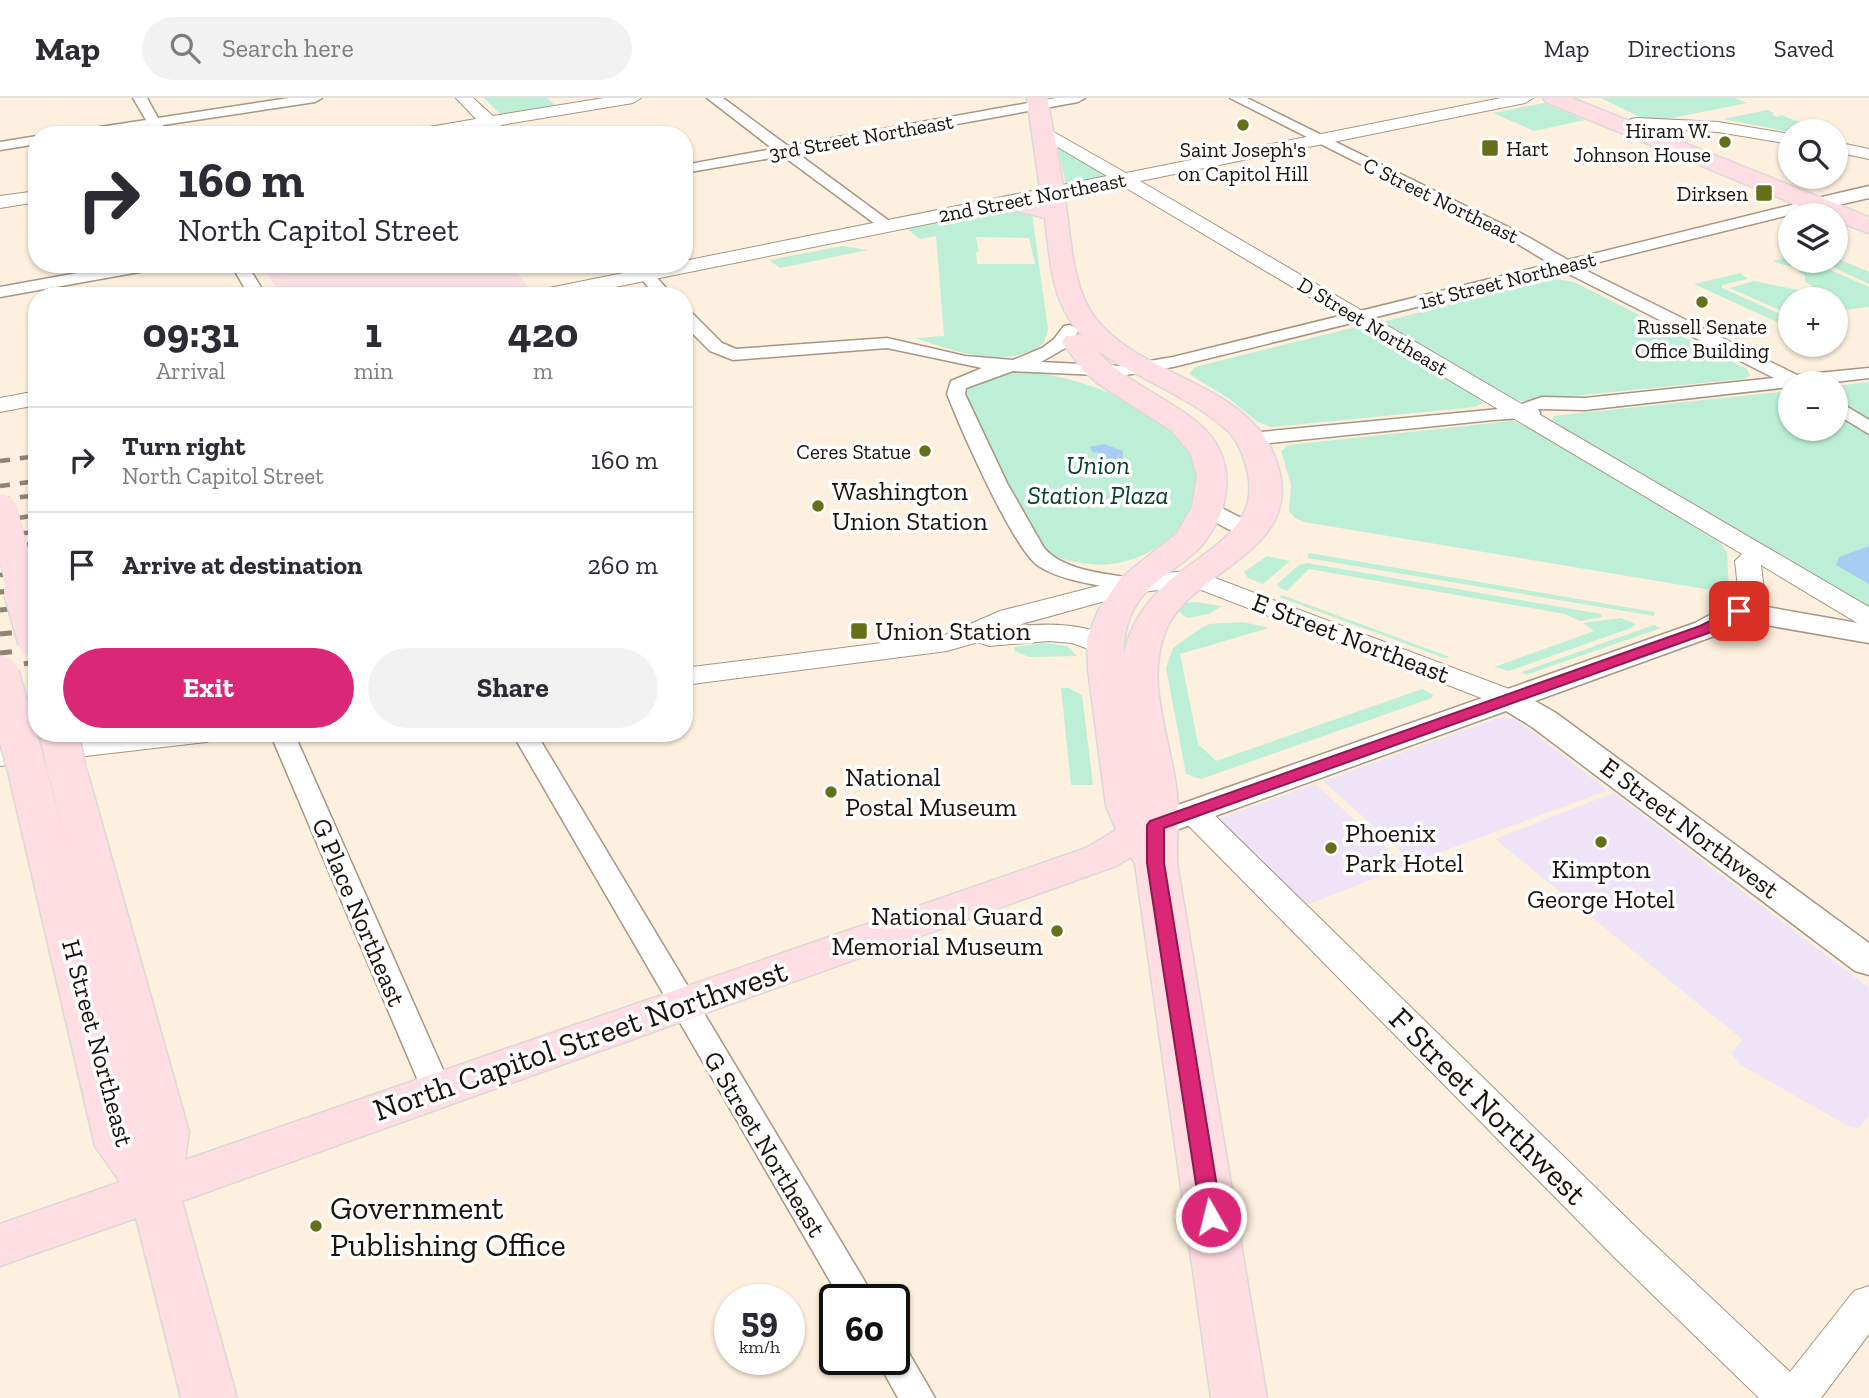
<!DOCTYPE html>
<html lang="en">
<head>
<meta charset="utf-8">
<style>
  :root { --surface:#fff; --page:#f2f2f3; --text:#2b2b33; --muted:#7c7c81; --line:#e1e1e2; --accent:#db2777 }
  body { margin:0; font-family:"Zilla Slab",serif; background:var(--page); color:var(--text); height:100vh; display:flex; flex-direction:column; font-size:26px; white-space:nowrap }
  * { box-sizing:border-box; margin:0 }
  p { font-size:23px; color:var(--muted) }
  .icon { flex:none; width:38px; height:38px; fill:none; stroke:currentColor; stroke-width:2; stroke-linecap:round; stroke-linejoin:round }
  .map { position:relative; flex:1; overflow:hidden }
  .side { position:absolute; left:28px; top:189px; width:665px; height:455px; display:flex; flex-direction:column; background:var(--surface); border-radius:28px; box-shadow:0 2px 5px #0004 }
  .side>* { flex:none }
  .top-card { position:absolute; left:28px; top:28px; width:665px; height:147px; border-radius:28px; box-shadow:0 2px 5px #0004; background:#fff; color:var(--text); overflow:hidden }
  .fabs { position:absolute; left:1778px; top:21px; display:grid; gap:14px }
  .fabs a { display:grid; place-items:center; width:70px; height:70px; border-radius:50%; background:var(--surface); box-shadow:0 2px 5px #0004; font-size:35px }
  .speed { position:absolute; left:714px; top:1186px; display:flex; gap:14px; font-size:35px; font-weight:700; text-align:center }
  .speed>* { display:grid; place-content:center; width:91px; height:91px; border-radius:50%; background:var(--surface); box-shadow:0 2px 5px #0004; line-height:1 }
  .speed small { font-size:18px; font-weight:400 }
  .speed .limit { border:4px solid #111; border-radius:10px; background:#fff; color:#111 }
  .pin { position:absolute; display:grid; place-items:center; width:60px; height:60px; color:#fff; margin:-30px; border-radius:14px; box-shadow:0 4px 10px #0006 }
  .me { position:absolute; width:77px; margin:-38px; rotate:352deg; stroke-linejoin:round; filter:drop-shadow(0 0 5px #0008) }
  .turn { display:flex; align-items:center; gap:24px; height:147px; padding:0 35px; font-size:32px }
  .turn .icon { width:91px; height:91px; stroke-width:2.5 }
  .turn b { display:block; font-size:49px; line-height:60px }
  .eta { display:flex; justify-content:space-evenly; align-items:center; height:119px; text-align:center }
  .eta b { font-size:42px; font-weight:700; line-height:49px }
  .action { display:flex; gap:14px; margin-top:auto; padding:14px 35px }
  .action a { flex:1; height:80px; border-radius:42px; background:var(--accent); color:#fff; font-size:28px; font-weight:700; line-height:80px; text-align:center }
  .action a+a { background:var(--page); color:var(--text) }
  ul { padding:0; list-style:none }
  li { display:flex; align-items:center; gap:21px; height:105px; padding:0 35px; border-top:2px solid var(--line) }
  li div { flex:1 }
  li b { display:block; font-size:26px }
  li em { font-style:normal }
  header { display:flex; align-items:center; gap:42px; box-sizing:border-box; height:98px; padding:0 35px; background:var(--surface); border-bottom:2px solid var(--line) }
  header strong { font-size:33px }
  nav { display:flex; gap:38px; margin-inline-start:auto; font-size:24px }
  .search { width:490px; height:63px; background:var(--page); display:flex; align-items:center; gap:18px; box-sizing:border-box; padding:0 24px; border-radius:38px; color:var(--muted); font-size:26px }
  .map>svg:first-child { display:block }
  .commercial { fill:#eee3f7 }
  .education { fill:#fbe0e3 }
  .green { fill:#bcefd6; fill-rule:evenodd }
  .water { fill:#a7cdf5 }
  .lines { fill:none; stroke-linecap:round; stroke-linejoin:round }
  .minor-casing { stroke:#a69682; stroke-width:3 }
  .tertiary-casing { stroke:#a69682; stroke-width:2 }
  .secondary-casing { stroke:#a69682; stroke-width:3 }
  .primary-casing { stroke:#dad9d8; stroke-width:3 }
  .minor { fill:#fff; fill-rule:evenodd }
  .tertiary { fill:#fff; fill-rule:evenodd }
  .secondary { fill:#fff; fill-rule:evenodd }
  .primary { fill:#fedde3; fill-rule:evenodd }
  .rail-far1 { stroke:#8d8477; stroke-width:4.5; stroke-dasharray:10 10; stroke-linecap:butt }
  .rail { stroke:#8d8477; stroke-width:5; stroke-dasharray:12 12; stroke-linecap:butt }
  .primary-bridge-far1-casing { stroke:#dad9d8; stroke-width:32; stroke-linecap:butt }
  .primary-bridge-casing { stroke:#dad9d8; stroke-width:41; stroke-linecap:butt }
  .primary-bridge-far1 { stroke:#fedde3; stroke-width:31 }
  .primary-bridge { stroke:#fedde3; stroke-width:38 }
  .route { fill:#db2777; stroke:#8e194d; stroke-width:2 }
  .poi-dot { fill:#667018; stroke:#fff; stroke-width:2.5 }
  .labels { text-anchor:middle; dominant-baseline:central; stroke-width:7; stroke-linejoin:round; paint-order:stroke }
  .far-poi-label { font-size:21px; fill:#18130b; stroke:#fff; text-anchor:end }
  .far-street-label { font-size:21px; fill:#18130b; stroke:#fff }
  .park-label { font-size:26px; font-style:italic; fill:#04422d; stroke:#fff }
  .poi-label { font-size:26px; fill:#18130b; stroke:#fff; text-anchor:start }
  .street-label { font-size:26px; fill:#18130b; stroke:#fff }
  .near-street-label { font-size:32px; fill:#18130b; stroke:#fff }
  .near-poi-label { font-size:32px; fill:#18130b; stroke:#fff; text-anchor:start }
</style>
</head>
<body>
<header>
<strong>Map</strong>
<div class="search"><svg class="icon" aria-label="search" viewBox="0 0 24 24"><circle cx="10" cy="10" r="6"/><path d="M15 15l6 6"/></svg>Search here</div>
<nav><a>Map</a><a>Directions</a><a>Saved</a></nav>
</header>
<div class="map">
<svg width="1869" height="1300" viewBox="0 0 1869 1300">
  <rect width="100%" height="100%" fill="#fdf0de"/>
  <g class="commercial">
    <path d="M1501,619l14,2 93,71 -194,72 -91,-81z"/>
    <path d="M1315,686l91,82 -102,40 -84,-82v-6z"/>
    <path d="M1614,695l255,195v128l-10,12 -9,-1 -109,-62 -10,-12 12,-13 -248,-201z"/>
  </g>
  <path class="education" d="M261,166h248l22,25 -34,7h-216z"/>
  <g class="green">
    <path d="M484,0h63l9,8 -55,9z"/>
    <path d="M1601,0h133l13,5 -85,17 -22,-3z"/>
    <path d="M1544,5l41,17 -51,11 -41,-18z"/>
    <path d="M1767,12l7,3 -2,2 15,4 -9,-3 3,-1 42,16h-15l-12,-9 9,9 -15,1 -67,-13z"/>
    <path d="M1061,50l47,28 -42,9 -8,-36z"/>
    <path d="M1010,111l22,5 16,115 -4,14c-36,28 -91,8 -129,-5l29,-2 -8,-100 -16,3 -13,-10zM976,139l53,1 6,26h-58l-1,-12h3z"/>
    <path d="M842,148l26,4 -88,18 -11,-8z"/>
    <path d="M1790,158v5h46v-3l33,14v12l-47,-22c-22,-2 -25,10 -49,-1z"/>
    <path d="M1819,167l50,22v20l-33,4v-12h-46v14h-4l-56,-25 24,-7 54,11 4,-1 -2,-4 3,-1 -8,-4v-6l-7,-5z"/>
    <path d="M1740,175l8,6 -26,6v3l60,27 3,2 -2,8 -89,-41z"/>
    <path d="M1549,180l25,4 173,87 3,7 -8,3 -221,22 -9,-2 -129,-77z"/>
    <path d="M1356,229l7,2 114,68 6,6 -8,4 -203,20 -14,-5 -30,-24 -39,-24 6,-7z"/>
    <path d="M1025,273c49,5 143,35 166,83 29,63 -46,118 -102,110 -18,-2 -36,-6 -49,-19 -12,-12 -18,-32 -25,-47 -17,-33 -33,-66 -50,-100 0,-22 42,-27 60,-27z"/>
    <path d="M1869,284v227l-317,-188 2,-5 8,-1 228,-24v38h46v-43z"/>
    <path d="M1512,323l15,5 194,117 6,10 2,36 -12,2 -413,-69 -9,-4 -6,-7 2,-26 -10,-34 8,-6z"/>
    <path d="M1309,455l346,59 -1,4 -347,-58z"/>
    <path d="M1267,458l23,5 -27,23 -15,-6 -4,-6z"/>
    <path d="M1307,465l294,51 1,3 -22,4 -15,-7 -256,-45 -22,22 -9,-4 -1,-3 22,-19z"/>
    <path d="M1282,497l168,62 -6,1 -165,-61z"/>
    <path d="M1195,504l27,4 -13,8 -22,4 -10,-8 10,-7z"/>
    <path d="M1621,520l15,6 -5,4 -122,43 -15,-4 100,-36 -11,-8z"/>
    <path d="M1243,524l26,6 -89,26 18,90 18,17 206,-72 11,6 -1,3 -231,81 -15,-5 -20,-106 7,-20 28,-20 8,-4z"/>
    <path d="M1654,527l7,3 -135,47 -4,-3z"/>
    <path d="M1043,545l24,3 10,10 -48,1 -14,-6 -1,-4z"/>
    <path d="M1061,590h8l13,7 11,90h-22z"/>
  </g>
  <g class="water">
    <path d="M1104,346l19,7v9l-14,5h-9l-3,-5 5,-1v-3l3,-2 -13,-2 -2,-5z"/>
    <path d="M1869,448v38l-33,-19 3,-8z"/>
  </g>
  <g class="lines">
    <g class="minor-casing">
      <g id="minor">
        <path d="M133,0h14l11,20 131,-20h33l-7,4 -152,23 4,10h-12l-5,-8 -47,8h-36l7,-4 72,-11z"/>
        <path d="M707,0h16l65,48 268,-48h29l-7,4 -281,51 95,70 3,3 -3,3h-10l-99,-73 -99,17v-8l89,-16z"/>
        <path d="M1230,0h17l281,139 40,23 248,-61 5,2 3,3 -3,3 -242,60 218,108 72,-7v10l-44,5h-35v4l-205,23 -43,-1h-4l2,4 -2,4 -45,3 -243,25 -10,-6 10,-6 260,-25 32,-11 43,1 189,-20 -211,-107 -390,96 -53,9 -107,-5 -47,17 -1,6 42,89 37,65c22,25 66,25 97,32l3,5 -3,5 -8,2c-30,-7 -66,-9 -93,-25 -26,-15 -80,-140 -93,-173l4,-13 31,-13 -95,-20 -154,12 -23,-9 -26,-26v-15l6,1 32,32 14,6 151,-11 78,18 48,4 29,-12 12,-9 10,-13 6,-1 9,5 -12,17 -26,15 79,4 53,-9 378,-93 -35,-21z"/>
        <path d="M37,38v8l-37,6v-8z"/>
        <path d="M127,166h37l-8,5 -156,28v-10z"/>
        <path d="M231,166h16l19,32h-17z"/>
        <path d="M645,171l6,2 22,25h-17l-19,-22z"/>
        <path d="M1836,302l33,20v14l-33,-20z"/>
        <path d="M1208,403l51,26 3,4 -3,4c-17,5 -50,-14 -61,-28l3,-4z"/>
        <path d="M270,635h24l158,357 -4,8 -11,3 -11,-3 -4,-8z"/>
        <path d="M512,635h24l340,567h-35z"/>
        <path d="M894,1246l12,4 29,50h-37l-21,-38h17z"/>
      </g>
    </g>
    <g class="tertiary-casing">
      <g id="tertiary">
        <path d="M456,0h17l20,18 111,-18h37l-8,5 -132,22 6,7 -1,3h-14l-7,-7 -41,7h-40l8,-5 64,-11z"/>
        <path d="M1501,0h32l-8,5 -385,78 729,426v19l-10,-2 -98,-59 4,33c-9,14 -18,23 -36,19l-3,-6 13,-15 -4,-35 7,-7 -621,-369 -551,111h-41l10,-6 129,-26h16v-3l423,-85 -70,-41 -2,-4 2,-4 6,-1 83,47z"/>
        <path d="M1637,20l81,4 72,12v10l-72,-12 -87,-5 -2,-4 2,-4z"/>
        <path d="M1836,44l33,7v10l-33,-7z"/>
        <path d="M37,93v11l-37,6v-12z"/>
        <path d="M37,293v14l-37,7v-14z"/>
        <path d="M1194,472l323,122 4,6 -4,6 -10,3 -10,-3 -306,-118 -57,7 -123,34c28,-4 90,-6 108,20l-4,6 -10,2 -33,-12 -23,-2 -60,5 -11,-4 -31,9 -263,34v-17l261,-33 55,-24 133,-34z"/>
        <path d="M127,635h94l-5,6 -10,3 -206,24v-18z"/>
        <path d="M1192,703l11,3 439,429 148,139 64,-81 15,-5v48l-48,64h-62l-145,-141 -433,-439 -5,-7 5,-7z"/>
      </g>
    </g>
    <g class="secondary-casing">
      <g id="secondary">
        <path d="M1869,88v12l-53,12 -7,-2 -3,-4 3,-4z"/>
        <path d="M1739,504l130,23v18l-126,-22 -26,14 -182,66 21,12 313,230v32l-14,-4 -323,-244 -26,-16 -338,122 -12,3 -12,-3 -6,-8 6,-8 551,-194 33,-18z"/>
      </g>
    </g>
    <g class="primary-casing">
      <g id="primary">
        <path d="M1027,0h20c6,31 12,62 17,94 7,39 6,94 32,127 51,64 164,63 184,155 17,79 -88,97 -113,154 -24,53 5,113 10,166 2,23 0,46 0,69l90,535h-56l-76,-534 -4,-7 -15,9 -934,335 55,197h-56l-45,-180 -136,48v-42l120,-42 -25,-36 -86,-370 6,-9 14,-3 14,3 6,9 18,72 -20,-77 6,-8 14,-4 14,4 6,8 102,361 -4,28 901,-312 30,-18 -10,-24 -18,-136 -1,-31 11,-28 23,-33 56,-45 15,-26 5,-31 -6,-22 -19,-23 -75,-48 -14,-13 -21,-28 4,-6 16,-1c-31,-31 -32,-76 -37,-117l-27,-7 -42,4 -8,-2 -4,-5 4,-5c25,-6 50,-7 74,0zM1098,253c41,28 90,45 128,78 11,10 16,23 20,37 19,63 -43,84 -80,118 -21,19 -38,44 -42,72 -1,-22 5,-46 21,-63 16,-19 41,-29 57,-48 21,-25 31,-59 20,-89 -16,-48 -93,-65 -124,-105z"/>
        <path d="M1543,0h29l297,119v16l-33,-12v-6h-15l-275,-113z"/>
      </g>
    </g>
    <use href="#minor" class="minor"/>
    <use href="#tertiary" class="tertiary"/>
    <use href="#secondary" class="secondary"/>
    <use href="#primary" class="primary"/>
    <g class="rail-far1">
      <path d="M0,363l37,-5"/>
      <path d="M0,388l37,-5"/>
      <path d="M0,402l37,-5"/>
      <path d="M0,423l37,-6"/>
      <path d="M0,437l37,-3"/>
      <path d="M0,450l37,-4"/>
      <path d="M0,466l37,-4"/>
      <path d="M0,477l37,-4"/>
      <path d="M0,494l37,-4"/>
    </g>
    <g class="rail">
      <path d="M0,494l12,-1"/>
      <path d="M0,512l37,-4"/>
      <path d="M0,536l37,-4"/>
      <path d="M0,555l37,-4"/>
      <path d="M0,569l37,-5"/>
    </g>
    <g class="primary-bridge-far1-casing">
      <path id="primary-bridge-far1" d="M1,412l23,82"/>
    </g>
    <g class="primary-bridge-casing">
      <g id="primary-bridge">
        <path d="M23,493l14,49"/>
        <path d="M0,577l29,101"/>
        <path d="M59,635l8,38"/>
      </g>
    </g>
    <use href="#primary-bridge-far1" class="primary-bridge-far1"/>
    <use href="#primary-bridge" class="primary-bridge"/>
  </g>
  <path class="route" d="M1739,509l7,4 -2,4 -33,17 -547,196v35l58,354 -3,6 -8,2 -7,-2 -3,-6 -54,-354v-38l3,-4 550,-195z"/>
  <g class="poi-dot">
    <circle cx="1243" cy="27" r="7"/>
    <circle cx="1725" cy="44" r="7"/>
    <rect x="1481" y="41" width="18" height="18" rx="3.5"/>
    <rect x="1755" y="86" width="18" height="18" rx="3.5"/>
    <circle cx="1702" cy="204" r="7"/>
    <circle cx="925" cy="353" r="7"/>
    <circle cx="818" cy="408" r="7"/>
    <rect x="850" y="524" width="18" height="18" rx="3.5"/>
    <circle cx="831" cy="694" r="7"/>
    <circle cx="1601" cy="744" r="7"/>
    <circle cx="1331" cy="750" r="7"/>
    <circle cx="1057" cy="833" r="7"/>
    <circle cx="316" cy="1128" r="7"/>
  </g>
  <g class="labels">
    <g class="far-poi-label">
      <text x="1711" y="32">Hiram W.<tspan x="1711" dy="24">Johnson House</tspan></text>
      <text x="1506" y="50" text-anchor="start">Hart</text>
      <text x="1243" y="51" text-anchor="middle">Saint Joseph's<tspan x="1243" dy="24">on Capitol Hill</tspan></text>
      <text x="1748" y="95">Dirksen</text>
      <text x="1702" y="228" text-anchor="middle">Russell Senate<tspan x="1702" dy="24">Office Building</tspan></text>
      <text x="911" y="353">Ceres Statue</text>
    </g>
    <g class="far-street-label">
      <text transform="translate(861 39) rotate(-10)">3rd Street Northeast</text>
      <text transform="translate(1032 99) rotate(-11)">2nd Street Northeast</text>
      <text transform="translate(1441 102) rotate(26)">C Street Northeast</text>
      <text transform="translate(1507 182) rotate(-14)">1st Street Northeast</text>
      <text transform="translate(1373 228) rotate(31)">D Street Northeast</text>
    </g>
    <g class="park-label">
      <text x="1098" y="367">Union<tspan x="1098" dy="30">Station Plaza</tspan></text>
    </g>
    <g class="poi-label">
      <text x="832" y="393">Washington<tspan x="832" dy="30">Union Station</tspan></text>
      <text x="875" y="533">Union Station</text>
      <text x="845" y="679">National<tspan x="845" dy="30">Postal Museum</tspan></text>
      <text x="1345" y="735">Phoenix<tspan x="1345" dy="30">Park Hotel</tspan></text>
      <text x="1601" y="771" text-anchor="middle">Kimpton<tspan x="1601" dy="30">George Hotel</tspan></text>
      <text x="1043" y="818" text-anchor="end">National Guard<tspan x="1043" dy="30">Memorial Museum</tspan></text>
    </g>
    <g class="street-label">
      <text transform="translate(1351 540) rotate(21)">E Street Northeast</text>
      <text transform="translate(1690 730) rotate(37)">E Street Northwest</text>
      <text transform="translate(359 814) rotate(67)">G Place Northeast</text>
      <text transform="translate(98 945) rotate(75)">H Street Northeast</text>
      <text transform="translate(765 1046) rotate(59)">G Street Northeast</text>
    </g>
    <g class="near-street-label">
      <text transform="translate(580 942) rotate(-19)">North Capitol Street Northwest</text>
      <text transform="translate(1488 1008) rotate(45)">F Street Northwest</text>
    </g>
    <g class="near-poi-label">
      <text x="330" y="1110">Government<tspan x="330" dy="37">Publishing Office</tspan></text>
    </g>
  </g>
</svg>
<div class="fabs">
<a><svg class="icon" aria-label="search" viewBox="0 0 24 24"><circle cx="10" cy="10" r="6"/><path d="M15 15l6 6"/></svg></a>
<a><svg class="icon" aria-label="layers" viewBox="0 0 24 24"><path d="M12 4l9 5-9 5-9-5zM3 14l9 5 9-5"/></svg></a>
<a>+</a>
<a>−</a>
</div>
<div class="speed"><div>59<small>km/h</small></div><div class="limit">60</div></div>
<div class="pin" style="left:1739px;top:513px;background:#d93025"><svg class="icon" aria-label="arrive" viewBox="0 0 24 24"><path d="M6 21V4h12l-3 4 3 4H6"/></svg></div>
<svg class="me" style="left:1211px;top:1119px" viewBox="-20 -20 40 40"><circle r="17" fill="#db2777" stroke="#fff" stroke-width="3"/><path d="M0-11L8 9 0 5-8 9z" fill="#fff"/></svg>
<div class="top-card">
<div class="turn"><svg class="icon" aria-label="right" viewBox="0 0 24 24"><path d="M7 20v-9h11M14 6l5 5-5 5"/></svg><div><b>160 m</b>North Capitol Street</div></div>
</div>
<section class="side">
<div class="eta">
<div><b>09:31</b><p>Arrival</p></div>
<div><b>1</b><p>min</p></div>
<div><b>420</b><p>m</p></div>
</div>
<ul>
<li><svg class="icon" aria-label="right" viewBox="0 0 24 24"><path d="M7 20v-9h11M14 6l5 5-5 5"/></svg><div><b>Turn right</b><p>North Capitol Street</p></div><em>160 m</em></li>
<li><svg class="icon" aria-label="arrive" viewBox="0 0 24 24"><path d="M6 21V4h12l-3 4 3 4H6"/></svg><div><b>Arrive at destination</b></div><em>260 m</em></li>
</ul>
<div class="action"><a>Exit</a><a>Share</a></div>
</section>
</div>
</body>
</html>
